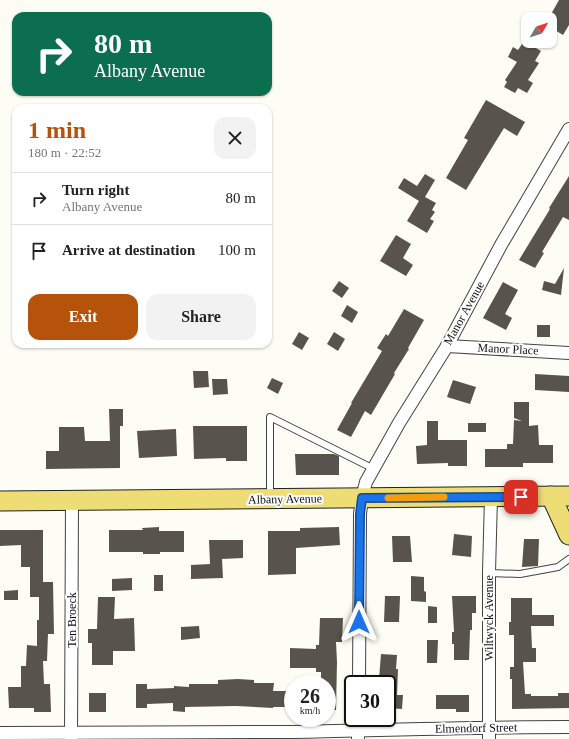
<!DOCTYPE html>
<html lang="en">
<head>
<meta charset="utf-8">
<style>
  :root { --surface:#fff; --page:#f2f2f2; --text:#222; --muted:#767676; --line:#e0e0e0; --accent:#b45309 }
  body { margin:0; font-family:"Times New Roman",serif; background:var(--page); color:var(--text); height:100vh; display:flex; flex-direction:column; font-size:15px; white-space:nowrap }
  * { box-sizing:border-box; margin:0 }
  p { font-size:13px; color:var(--muted) }
  .icon { flex:none; width:22px; height:22px; fill:none; stroke:currentColor; stroke-width:2; stroke-linecap:round; stroke-linejoin:round }
  .map { position:relative; flex:1; overflow:hidden }
  .panel { position:absolute; left:12px; top:104px; width:260px; height:244px; display:flex; flex-direction:column; background:var(--surface); border-radius:12px; box-shadow:0 1px 3px #0004 }
  .panel>* { flex:none }
  .hud { position:absolute; left:12px; top:12px; width:260px; height:84px; border-radius:12px; box-shadow:0 1px 3px #0004; background:#0b6e4f; color:#fff; overflow:hidden }
  .needle { width:26px; rotate:51deg }
  .controls { position:absolute; left:521px; top:12px; display:grid; gap:8px }
  .controls a { display:grid; place-items:center; width:36px; height:36px; border-radius:8px; background:var(--surface); box-shadow:0 1px 3px #0004; font-size:20px }
  .speed { position:absolute; left:284px; top:675px; display:flex; gap:8px; font-size:20px; font-weight:700; text-align:center }
  .speed>* { display:grid; place-content:center; width:52px; height:52px; border-radius:50%; background:var(--surface); box-shadow:0 1px 3px #0004; line-height:1 }
  .speed small { font-size:10px; font-weight:400 }
  .speed .limit { border:2px solid #111; border-radius:6px; background:#fff; color:#111 }
  .pin { position:absolute; display:grid; place-items:center; width:34px; height:34px; color:#fff; margin:-17px; border-radius:8px; box-shadow:0 2px 6px #0006 }
  .me { position:absolute; width:44px; margin:-22px; rotate:0deg; stroke-linejoin:round; filter:drop-shadow(0 0 3px #0008) }
  .turn { display:flex; align-items:center; gap:14px; height:84px; padding:0 16px; font-size:18px }
  .turn .icon { width:52px; height:52px; stroke-width:2.5 }
  .turn b { display:block; font-size:28px; line-height:34px }
  .round { display:grid; place-items:center; flex:none; width:42px; height:42px; border-radius:12px; background:var(--page) }
  .head { display:flex; align-items:center; justify-content:space-between; height:68px; padding:0 16px }
  h1 { font-size:24px; font-weight:700; line-height:30px; color:var(--accent) }
  .button { display:flex; gap:8px; margin-top:auto; padding:8px 16px }
  .button a { flex:1; height:46px; border-radius:12px; background:var(--accent); color:#fff; font-size:16px; font-weight:700; line-height:46px; text-align:center }
  .button a+a { background:var(--page); color:var(--text) }
  ul { padding:0; list-style:none }
  li { display:flex; align-items:center; gap:12px; height:52px; padding:0 16px; border-top:1px solid var(--line) }
  li div { flex:1 }
  li b { display:block; font-size:15px }
  li em { font-style:normal }
  .map>svg:first-child { display:block }
  .building { fill:#58534d }
  .lines { fill:none; stroke-linecap:round; stroke-linejoin:round }
  .lane-casing { stroke:#434343; stroke-width:8 }
  .street-casing { stroke:#434343; stroke-width:14 }
  .primary-casing { stroke:#212121; stroke-width:21 }
  .lane { stroke:#fff; stroke-width:6 }
  .street { stroke:#fff; stroke-width:12 }
  .primary { stroke:#eedc75; stroke-width:19 }
  .route-casing { stroke:#114b97; stroke-width:10 }
  .route { stroke:#1a73e8; stroke-width:7 }
  .slow { stroke:#f59e0b; stroke-width:7 }
  .labels { text-anchor:middle; dominant-baseline:central; stroke-width:4; stroke-linejoin:round; paint-order:stroke }
  .street-label { font-size:12px; fill:#101010; stroke:#fff }
</style>
</head>
<body>
<div class="map">
<svg width="569" height="739" viewBox="0 0 569 739">
  <rect width="100%" height="100%" fill="#fefdf5"/>
  <g class="building">
    <path d="M559,0h10v25l-6,10 -13,-8v-11z"/>
    <path d="M524,41l17,10 -6,10 4,2 -11,17 5,3 -6,10 -9,-5 -3,5 -11,-6 3,-5 -2,-2 12,-18 -9,-5 5,-10 5,3z"/>
    <path d="M486,100l39,22 -8,14 -13,-8 -38,62 -20,-12 22,-38 -4,-2z"/>
    <path d="M425,174l10,6 -10,17 11,6 -4,7 3,2 -5,7 4,2 -7,12 -20,-12 12,-20 -21,-13 6,-10 13,8z"/>
    <path d="M569,176v44l-6,-3 -21,35 2,1 -9,15 -16,-8 31,-51 -1,-1z"/>
    <path d="M396,235l15,9 -8,14 10,7 -7,11 -26,-15z"/>
    <path d="M564,268l-3,27 -19,-5 2,-9 11,3z"/>
    <path d="M339,281l10,7 -7,10 -10,-7z"/>
    <path d="M503,282l15,8 -13,24 7,4 -6,12 -23,-12z"/>
    <path d="M347,305l11,7 -6,11 -11,-7z"/>
    <path d="M404,309l20,11 -16,28 1,1 -15,24 1,1 -24,41 -6,-4 -14,26 -14,-7 15,-27h-1l31,-52 -5,-3 9,-14 2,2z"/>
    <rect x="537" y="325" width="13" height="12"/>
    <path d="M299,332l10,6 -7,12 -10,-6z"/>
    <path d="M334,332l11,7 -7,12 -11,-7z"/>
    <path d="M193,371h15l1,16 -15,1z"/>
    <path d="M535,374l34,2v16l-34,-2z"/>
    <path d="M272,378l11,5 -5,11 -11,-6z"/>
    <path d="M212,379h15l1,15 -15,1z"/>
    <path d="M453,380l23,7 -6,17 -23,-7z"/>
    <path d="M514,402h15v24l9,-1 1,20h14v18h-30v4h-38v-18h22v-5h6l1,-24 8,1 -8,-3z"/>
    <path d="M109,409h14v17h-3v42l-74,1v-18h13v-24h25l1,14h25z"/>
    <path d="M427,421h11v19h29v26h-19v-3l-31,1 -1,-18 11,-1z"/>
    <rect x="468" y="423" width="18" height="9"/>
    <path d="M193,426h54v35h-21v-3l-32,1z"/>
    <path d="M176,429l1,27 -38,2 -2,-27z"/>
    <path d="M295,454h39l5,2v19h-43z"/>
    <path d="M159,527v4h25v21h-24v2h-17v-2h-34v-22h34l-1,-2z"/>
    <path d="M339,527l1,18 -44,3v26l-28,1v-44h32v-3z"/>
    <path d="M0,530h43v52h10l1,52h-6l-1,27h-4l1,23h6l1,28h-17v-4h-25l-1,-21h13v-21h5l1,-21 10,1v-26h2v-23h-9v-30h-9v-22l-21,1z"/>
    <path d="M454,534l18,2 -1,21 -19,-2z"/>
    <path d="M392,536h18l2,26h-19z"/>
    <path d="M524,539h15l-1,27 -16,1z"/>
    <path d="M209,540h34v18l-21,1 1,19 -32,1v-14l19,-1z"/>
    <rect x="154" y="575" width="9" height="16"/>
    <path d="M411,576l13,1v14l2,1v10l-15,-1z"/>
    <path d="M132,578v12l-20,1v-12z"/>
    <path d="M18,590v10h-14v-9z"/>
    <path d="M385,596h15l-1,26h-15z"/>
    <path d="M452,596h24v17h-4v17h-2l-1,30h-15v-16h-2v-12h2z"/>
    <path d="M98,597h17l-1,22 20,-1 1,33h-22v14h-21v-22h-4v-14h9z"/>
    <path d="M511,598h21v17h22v11h-23l1,22h4v14h-13l2,32h6v2h27v-3h11v15l-57,1v-30h-2v-12h4v-32h-5v-13h2z"/>
    <path d="M428,606l9,1v16h-9z"/>
    <path d="M320,618h23l-1,24h-6l1,20 -1,48h-9v-26h-6v-12h-5v-4h-26v-20l26,1v-4h3z"/>
    <path d="M199,626l1,12 -19,2v-13z"/>
    <path d="M427,640h11l-1,23h-10z"/>
    <path d="M381,654l16,1 -1,14h2l-1,26h6l-1,14 -15,-1v-28l-8,-1z"/>
    <path d="M238,679l16,1v3h20l-1,8h16v16h-16v1l-37,-2 -51,1v5l-12,-1v-8l-26,1v4h-11v-24h11v5l27,-1v-2l15,1v-3h29v-4z"/>
    <rect x="89" y="693" width="17" height="19"/>
    <path d="M436,695h33v17h-13v-3h-20z"/>
  </g>
  <g class="lines">
    <g class="lane-casing">
      <g id="lane">
        <path d="M270,497v-80l104,52"/>
        <path d="M489,573l31,1 38,-7 11,-8"/>
      </g>
    </g>
    <g class="street-casing">
      <g id="street">
        <path d="M447,346l122,7"/>
        <path d="M359,684l1,-170 2,-16 4,-16 33,-59 48,-77 54,-101 68,-116"/>
        <path d="M0,733c96,-1 192,0 288,-1 93,-2 187,-5 281,-5"/>
        <path d="M358,738l1,-20"/>
        <path d="M71,739l1,-238"/>
        <path d="M489,739v-166l2,-76"/>
      </g>
    </g>
    <g class="primary-casing">
      <g id="primary">
        <path d="M551,496l18,39"/>
        <path d="M0,501l569,-5"/>
      </g>
    </g>
    <use href="#lane" class="lane"/>
    <use href="#street" class="street"/>
    <use href="#primary" class="primary"/>
  </g>
  <g class="lines">
    <g class="route-casing">
      <path id="route" d="M359,622l1,-108 2,-16 159,-1"/>
    </g>
    <use href="#route" class="route"/>
    <path class="slow" d="M388,498l56,-1"/>
  </g>
  <g class="labels">
    <g class="street-label">
      <text transform="translate(464 313) rotate(-61)">Manor Avenue</text>
      <text transform="translate(508 349) rotate(3)">Manor Place</text>
      <text transform="translate(285 499) rotate(-1)">Albany Avenue</text>
      <text transform="translate(489 618) rotate(-90)">Wiltwyck Avenue</text>
      <text transform="translate(72 620) rotate(-90)">Ten Broeck</text>
      <text transform="translate(476 728) rotate(-1)">Elmendorf Street</text>
    </g>
  </g>
</svg>
<div class="controls">
<a><svg class="needle" viewBox="-14 -14 28 28"><path d="M0-13l5 13h-10z" fill="#e53935"/><path d="M0 13l5-13h-10z" fill="#767676"/></svg></a>
</div>
<div class="speed"><div>26<small>km/h</small></div><div class="limit">30</div></div>
<div class="pin" style="left:521px;top:497px;background:#d93025"><svg class="icon" aria-label="arrive" viewBox="0 0 24 24"><path d="M6 21V4h12l-3 4 3 4H6"/></svg></div>
<svg class="me" style="left:359px;top:622px" viewBox="-20 -20 40 40"><path d="M0-17L14 15 0 8-14 15z" fill="#1a73e8" stroke="#fff" stroke-width="4"/></svg>
<div class="hud">
<div class="turn"><svg class="icon" aria-label="right" viewBox="0 0 24 24"><path d="M7 20v-9h11M14 6l5 5-5 5"/></svg><div><b>80 m</b>Albany Avenue</div></div>
</div>
<section class="panel">
<div class="head"><div><h1>1 min</h1><p>180 m · 22:52</p></div><a class="round"><svg class="icon" aria-label="close" viewBox="0 0 24 24"><path d="M6 6l12 12M18 6L6 18"/></svg></a></div>
<ul>
<li><svg class="icon" aria-label="right" viewBox="0 0 24 24"><path d="M7 20v-9h11M14 6l5 5-5 5"/></svg><div><b>Turn right</b><p>Albany Avenue</p></div><em>80 m</em></li>
<li><svg class="icon" aria-label="arrive" viewBox="0 0 24 24"><path d="M6 21V4h12l-3 4 3 4H6"/></svg><div><b>Arrive at destination</b></div><em>100 m</em></li>
</ul>
<div class="button"><a>Exit</a><a>Share</a></div>
</section>
</div>
</body>
</html>
